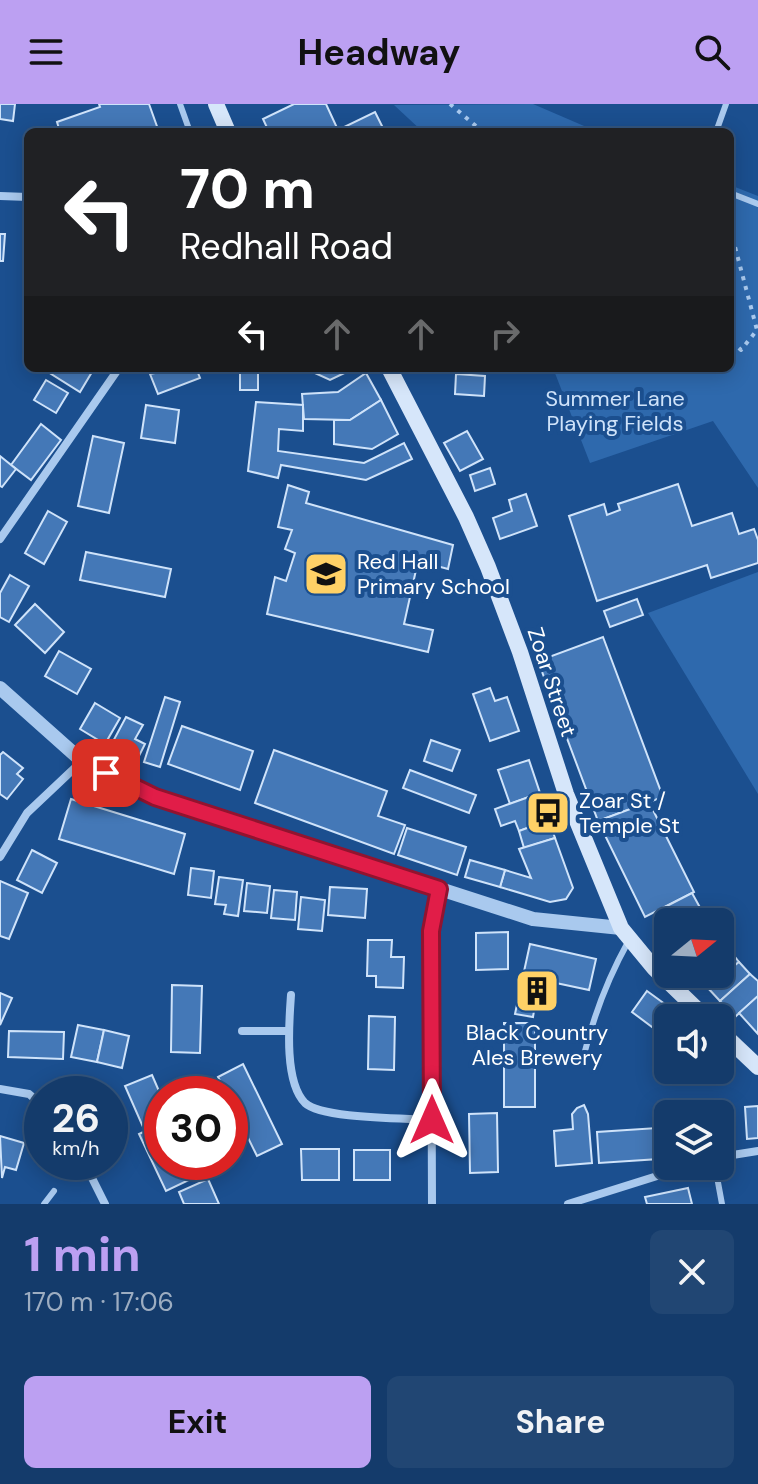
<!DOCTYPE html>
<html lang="en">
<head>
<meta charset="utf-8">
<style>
  :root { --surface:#143b6b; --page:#214673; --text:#f1f3f6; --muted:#9dadc1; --line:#33557e; --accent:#bca0f2 }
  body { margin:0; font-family:"DM Sans",sans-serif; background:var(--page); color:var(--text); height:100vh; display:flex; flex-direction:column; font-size:30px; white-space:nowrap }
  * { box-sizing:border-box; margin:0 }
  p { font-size:26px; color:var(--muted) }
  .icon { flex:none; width:44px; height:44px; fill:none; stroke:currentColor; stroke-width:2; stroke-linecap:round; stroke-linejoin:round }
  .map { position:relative; height:1100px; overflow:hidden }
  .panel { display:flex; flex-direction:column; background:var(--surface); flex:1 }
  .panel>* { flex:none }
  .banner { position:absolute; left:24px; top:24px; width:710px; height:244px; border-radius:12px; box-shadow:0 4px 20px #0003,0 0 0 2px var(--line); background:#202124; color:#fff; overflow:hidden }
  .needle { width:52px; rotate:72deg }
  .tools { position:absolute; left:654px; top:804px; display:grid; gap:16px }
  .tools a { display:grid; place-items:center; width:80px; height:80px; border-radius:12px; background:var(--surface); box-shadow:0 4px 20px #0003,0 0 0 2px var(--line); font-size:40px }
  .speed { position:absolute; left:24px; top:972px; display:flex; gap:16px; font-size:40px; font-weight:700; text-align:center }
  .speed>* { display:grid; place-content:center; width:104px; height:104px; border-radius:50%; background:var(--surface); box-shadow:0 4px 20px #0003,0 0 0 2px var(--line); line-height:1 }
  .speed small { font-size:20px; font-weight:400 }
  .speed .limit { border:12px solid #d22; background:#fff; color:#111 }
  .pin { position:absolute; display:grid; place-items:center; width:68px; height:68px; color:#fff; margin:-34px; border-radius:16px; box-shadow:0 4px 12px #0006 }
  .me { position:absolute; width:88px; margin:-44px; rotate:0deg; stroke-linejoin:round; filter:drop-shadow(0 0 6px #0008) }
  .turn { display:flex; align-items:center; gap:28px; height:168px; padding:0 24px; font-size:36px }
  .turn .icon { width:104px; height:104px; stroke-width:2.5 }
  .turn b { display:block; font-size:56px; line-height:68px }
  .lanes { display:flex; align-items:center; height:76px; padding:0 24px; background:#0003; justify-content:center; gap:40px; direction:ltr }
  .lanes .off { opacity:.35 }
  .round { display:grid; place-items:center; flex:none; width:84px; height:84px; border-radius:12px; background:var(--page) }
  .overview { display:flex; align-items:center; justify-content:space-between; height:136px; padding:0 24px }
  h1 { font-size:48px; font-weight:700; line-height:60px; color:var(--accent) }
  .cta { display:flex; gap:16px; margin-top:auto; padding:16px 24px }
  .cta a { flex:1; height:92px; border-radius:12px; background:var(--accent); color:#111; font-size:32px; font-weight:700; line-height:92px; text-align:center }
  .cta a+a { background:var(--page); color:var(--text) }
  header { display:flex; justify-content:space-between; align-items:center; height:104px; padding:0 24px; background:var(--accent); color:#111; font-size:36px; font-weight:700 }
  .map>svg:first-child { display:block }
  .green { fill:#2e69ad }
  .building { fill:#4478b7; stroke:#cfe3fa; stroke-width:2 }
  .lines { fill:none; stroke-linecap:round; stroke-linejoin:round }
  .path { stroke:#a9c9ee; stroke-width:4; stroke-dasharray:4 6; stroke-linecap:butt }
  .service { stroke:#a9c9ee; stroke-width:6 }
  .minor { stroke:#a9c9ee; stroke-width:8 }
  .tertiary { stroke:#a9c9ee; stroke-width:14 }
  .secondary { stroke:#d6e6fa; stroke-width:16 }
  .route-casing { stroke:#92132f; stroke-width:20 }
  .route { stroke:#e11d48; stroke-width:14 }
  .labels { text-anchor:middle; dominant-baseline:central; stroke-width:8; stroke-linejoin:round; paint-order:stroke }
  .park-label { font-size:22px; fill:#cfe3fa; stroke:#1b4f8f }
  .poi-label { font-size:22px; fill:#fff; stroke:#1b4f8f; text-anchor:start }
  .street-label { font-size:22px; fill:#fff; stroke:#1b4f8f }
</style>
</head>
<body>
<header><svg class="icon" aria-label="menu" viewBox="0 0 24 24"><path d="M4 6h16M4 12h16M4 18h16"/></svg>Headway<svg class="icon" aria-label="search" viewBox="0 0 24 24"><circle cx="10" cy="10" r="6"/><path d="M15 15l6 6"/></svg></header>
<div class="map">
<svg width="758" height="1100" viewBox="0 0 758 1100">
  <rect width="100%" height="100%" fill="#1b4f8f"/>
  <g class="green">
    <path d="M533,0l65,28h-175l-29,-27z"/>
    <path d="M730,81l28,11v292l-45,-67 -123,42 -37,-95h177z"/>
    <path d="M758,468v222l-110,-181z"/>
  </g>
  <g class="building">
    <path d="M0,0h15l-2,17 -13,-2z"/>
    <path d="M99,0h50l10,28h-99l-3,-10 43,-15z"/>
    <path d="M294,0h32l12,26 -5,2h-64l-6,-13z"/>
    <path d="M375,8l10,20h-46l-1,-2z"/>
    <path d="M0,130h5l-2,27h-3z"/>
    <path d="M51,264h35l6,4 -12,20 -32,-20z"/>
    <path d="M158,264h38l4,10 -42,16 -8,-20 10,-2z"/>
    <rect x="240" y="264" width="18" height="22"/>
    <path d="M304,264h51l-25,12z"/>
    <path d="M366,269l15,27 -31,20 -46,-1 -2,-25 36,-2z"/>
    <path d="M456,270l29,2 -1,20 -29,-2z"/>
    <path d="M46,276l22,13 -12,20 -22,-13z"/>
    <path d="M381,296l17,34 -26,15 -38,-5v-24h16z"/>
    <path d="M256,298l47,3v26l-24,-2 -1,22 86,12 40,-20 8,16 -46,21 -85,-15 -3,13 -30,-7z"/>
    <path d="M146,301l33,5 -4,33 -34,-5z"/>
    <path d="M41,320l20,16 -30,40 -20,-15z"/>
    <path d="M467,327l16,28 -23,12 -16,-28z"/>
    <path d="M93,332l31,7 -15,70 -31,-7z"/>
    <path d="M0,352l16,13 -14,18 -2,-1z"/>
    <path d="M490,364l5,16 -20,7 -5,-16z"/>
    <path d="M678,380l14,42 40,-13 7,21 15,-5 4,11v23l-47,15 -4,-13 -110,36 -28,-85 35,-12 3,11 13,-5 -2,-6z"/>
    <path d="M288,381l21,7 -3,11 147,42 -5,24 -30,-8 -14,63 29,6 -5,22 -161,-38 8,-37 11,4 9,-28 -10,-4 7,-19 -14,-3z"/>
    <path d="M526,390l11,32 -37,13 -7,-21 19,-7 -3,-11z"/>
    <path d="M48,407l19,11 -23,42 -19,-11z"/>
    <path d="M86,448l85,17 -6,28 -85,-17z"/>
    <path d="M10,471l19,11 -20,36 -9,-5v-24z"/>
    <path d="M637,495l6,16 -33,12 -6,-16z"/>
    <path d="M35,500l29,28 -19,21 -30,-28z"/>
    <path d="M603,533l60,160 -65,24 -60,-160z"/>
    <path d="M59,547l32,18 -14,25 -32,-18z"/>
    <path d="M490,584l5,13 12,-4 12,34 -29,10 -17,-47z"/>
    <path d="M165,593l15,5 -20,65 -16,-5z"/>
    <path d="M95,599l25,15 -15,26 -25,-15z"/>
    <path d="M126,613l17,8 -8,14 10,5 -8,16 -27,-13z"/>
    <path d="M182,622l71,25 -13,39 -72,-26z"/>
    <path d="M431,636l29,10 -8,21 -28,-10z"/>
    <path d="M274,646l113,41 -9,25 27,9 -11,29 -139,-51z"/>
    <path d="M3,648l20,16 -6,6 6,5 -16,20 -7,-5v-39z"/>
    <path d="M529,656l11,33 -30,11 -12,-34z"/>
    <path d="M410,666l66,25 -7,18 -66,-25z"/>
    <path d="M540,689l9,27 -30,11 -4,-10 -14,5 -6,-17z"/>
    <path d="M71,695l114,35 -11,40 -115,-35z"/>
    <path d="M649,698l45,90 -49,25 -47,-96z"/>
    <path d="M549,716l6,18 -31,10 -5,-17z"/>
    <path d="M407,724l59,19 -9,28 -59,-20z"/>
    <path d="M555,734l18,50 -7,11 -16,3 -50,-15 5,-17 26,8 -12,-29z"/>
    <path d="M32,746l25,13 -15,30 -25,-13z"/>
    <path d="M470,756l35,10 -5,17 -35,-10z"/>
    <path d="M191,764l23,3 -3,27 -23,-3z"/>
    <path d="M219,773l24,3 -5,36 -14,-2 2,-9 -11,-1z"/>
    <path d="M0,777l28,12 -19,46 -9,-3z"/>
    <path d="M247,779l23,3 -3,27 -23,-2z"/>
    <path d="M330,783l37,2 -2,29 -37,-3z"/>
    <path d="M274,786l23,2 -2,28 -24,-2z"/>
    <path d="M692,789l11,20 -14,9h-21v3l-9,-15z"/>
    <path d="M301,793l24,3 -3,31 -24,-2z"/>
    <path d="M508,828v37l-32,1v-37z"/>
    <path d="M721,835l18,23 -32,25 -11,-13h24z"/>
    <path d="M368,836h24l-1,17h13l-1,31 -27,-1v-11h-9z"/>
    <path d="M530,840l66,15 -7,31 -66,-14z"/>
    <path d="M739,858l11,12 -30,27 -13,-14z"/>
    <path d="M750,870l8,7v15l-23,21 -15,-16z"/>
    <path d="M523,872l34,7 -4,20 -17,-4 -3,18 -18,-3z"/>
    <path d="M172,881l30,1 -2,67 -29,-1z"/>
    <path d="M647,887l37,27h-16v21l-36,-27z"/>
    <path d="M0,889l12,5 -12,27z"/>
    <path d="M758,892v38l-19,-21z"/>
    <path d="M369,912l26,1 -1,53 -26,-1z"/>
    <rect x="504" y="919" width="31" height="84"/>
    <path d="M78,921l26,5 -7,32 -26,-5z"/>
    <path d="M104,926l25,6 -7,32 -25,-6z"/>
    <path d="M9,927l55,1 -1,27 -55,-2z"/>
    <path d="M243,960l39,80 -25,12 -27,-55v-7h-3l-9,-17z"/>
    <path d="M152,971l10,23v20l-19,9 -18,-41z"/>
    <path d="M584,1001l4,9 4,49 -36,3 -2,-35 19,-2 -1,-15 5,-6z"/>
    <path d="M758,1002v32l-11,1 -2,-32z"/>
    <path d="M497,1009l1,59 -28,1 -1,-59z"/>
    <path d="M162,1019v39h23l8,16 -27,13 -27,-57z"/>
    <path d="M657,1024l2,31 -60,4 -2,-31z"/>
    <path d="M0,1032l24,7 -8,27 -11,-3 -3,11z"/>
    <path d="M301,1045h38v31h-37z"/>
    <rect x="354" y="1046" width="36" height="30"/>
    <path d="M208,1075l11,25h-35l-5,-12z"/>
    <path d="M688,1084l4,16h-45l-2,-7z"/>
  </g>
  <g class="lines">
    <g class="path">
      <path d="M450,0l33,28"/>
      <path d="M730,124l27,102 -16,20 -11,-10"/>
    </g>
    <g class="service">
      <path d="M180,0l10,28"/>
      <path d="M716,28l10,-28"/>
      <path d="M730,89l28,11"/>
      <path d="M585,947c10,-39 23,-73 43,-109"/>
      <path d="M715,1062l7,38"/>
      <path d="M44,1100l10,-13"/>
    </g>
    <g class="minor">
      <path d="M0,92l28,1"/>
      <path d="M0,435l119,-171"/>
      <path d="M0,753l27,-44 55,-52"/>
      <path d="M291,891c-2,28 -7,87 14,108 17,16 101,15 127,17"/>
      <path d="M242,927h47"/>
      <path d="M0,985l29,5 13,11"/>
      <path d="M720,1053l38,-6"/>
      <path d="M84,1058l21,42"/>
      <path d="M432,1100l-1,-273 8,-42"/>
      <path d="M568,1100l121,-38"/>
    </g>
    <path class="tertiary" d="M0,584l82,73 73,36 378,122 88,9"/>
    <g class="secondary">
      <path d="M216,0l12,28"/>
      <path d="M389,264l77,149 22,50 32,85 46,142 55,134 33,40 52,50"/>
      <path d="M720,927l38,36"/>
    </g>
  </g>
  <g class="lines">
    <g class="route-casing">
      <path id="route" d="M106,669l49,24 284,92 -8,42 1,189"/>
    </g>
    <use href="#route" class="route"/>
  </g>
  <defs>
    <g id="school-square" transform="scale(2.3)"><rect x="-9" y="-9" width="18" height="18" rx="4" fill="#ffd166" stroke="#1b4f8f"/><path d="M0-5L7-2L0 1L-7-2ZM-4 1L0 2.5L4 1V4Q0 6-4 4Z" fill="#111"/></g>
    <g id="bus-square" transform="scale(2.3)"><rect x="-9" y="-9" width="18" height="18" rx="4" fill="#ffd166" stroke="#1b4f8f"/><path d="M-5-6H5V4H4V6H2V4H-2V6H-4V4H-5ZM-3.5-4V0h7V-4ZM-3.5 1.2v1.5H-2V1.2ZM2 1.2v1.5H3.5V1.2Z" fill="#111"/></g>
    <g id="building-square" transform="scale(2.3)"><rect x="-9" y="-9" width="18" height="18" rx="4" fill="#ffd166" stroke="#1b4f8f"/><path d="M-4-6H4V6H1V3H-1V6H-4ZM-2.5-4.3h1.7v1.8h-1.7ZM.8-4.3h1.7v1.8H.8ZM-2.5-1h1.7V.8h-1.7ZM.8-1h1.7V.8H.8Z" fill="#111"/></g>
  </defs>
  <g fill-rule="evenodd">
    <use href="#school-square" x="326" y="470"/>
    <use href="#bus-square" x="548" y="709"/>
    <use href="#building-square" x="537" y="887"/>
  </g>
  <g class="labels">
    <g class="park-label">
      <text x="615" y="294">Summer Lane<tspan x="615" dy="25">Playing Fields</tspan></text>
    </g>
    <g class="poi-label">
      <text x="357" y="457">Red Hall<tspan x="357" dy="25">Primary School</tspan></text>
      <text x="579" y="696">Zoar St /<tspan x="579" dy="25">Temple St</tspan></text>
      <text x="537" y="928" text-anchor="middle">Black Country<tspan x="537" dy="25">Ales Brewery</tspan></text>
    </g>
    <g class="street-label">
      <text transform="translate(552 578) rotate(72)">Zoar Street</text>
    </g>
  </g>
</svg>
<div class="tools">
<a><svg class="needle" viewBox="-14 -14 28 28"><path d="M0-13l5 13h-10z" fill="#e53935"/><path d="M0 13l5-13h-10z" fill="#9dadc1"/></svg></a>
<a><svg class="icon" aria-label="sound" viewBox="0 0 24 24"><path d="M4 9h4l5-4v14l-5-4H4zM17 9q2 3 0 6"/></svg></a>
<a><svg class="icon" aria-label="layers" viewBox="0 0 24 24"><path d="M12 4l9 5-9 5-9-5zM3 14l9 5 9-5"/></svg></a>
</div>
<div class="speed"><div>26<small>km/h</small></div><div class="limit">30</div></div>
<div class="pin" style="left:106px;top:669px;background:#d93025"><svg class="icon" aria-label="arrive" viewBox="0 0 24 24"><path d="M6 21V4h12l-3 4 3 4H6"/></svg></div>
<svg class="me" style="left:432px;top:1016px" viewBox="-20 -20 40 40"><path d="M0-17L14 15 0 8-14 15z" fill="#e11d48" stroke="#fff" stroke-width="4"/></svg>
<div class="banner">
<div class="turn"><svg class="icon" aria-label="left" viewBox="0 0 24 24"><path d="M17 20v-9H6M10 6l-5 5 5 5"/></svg><div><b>70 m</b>Redhall Road</div></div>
<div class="lanes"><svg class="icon" aria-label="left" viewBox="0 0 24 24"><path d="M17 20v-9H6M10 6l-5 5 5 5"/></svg><svg class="icon off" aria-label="ahead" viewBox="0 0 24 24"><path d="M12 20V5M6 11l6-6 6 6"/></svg><svg class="icon off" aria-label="ahead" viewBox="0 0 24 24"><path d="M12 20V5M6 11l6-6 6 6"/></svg><svg class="icon off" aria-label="right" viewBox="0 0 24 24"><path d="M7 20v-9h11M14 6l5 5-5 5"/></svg></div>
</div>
</div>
<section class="panel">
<div class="overview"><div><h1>1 min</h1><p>170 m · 17:06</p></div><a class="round"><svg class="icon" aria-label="close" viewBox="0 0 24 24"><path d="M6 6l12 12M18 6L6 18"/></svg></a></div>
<div class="cta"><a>Exit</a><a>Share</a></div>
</section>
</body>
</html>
